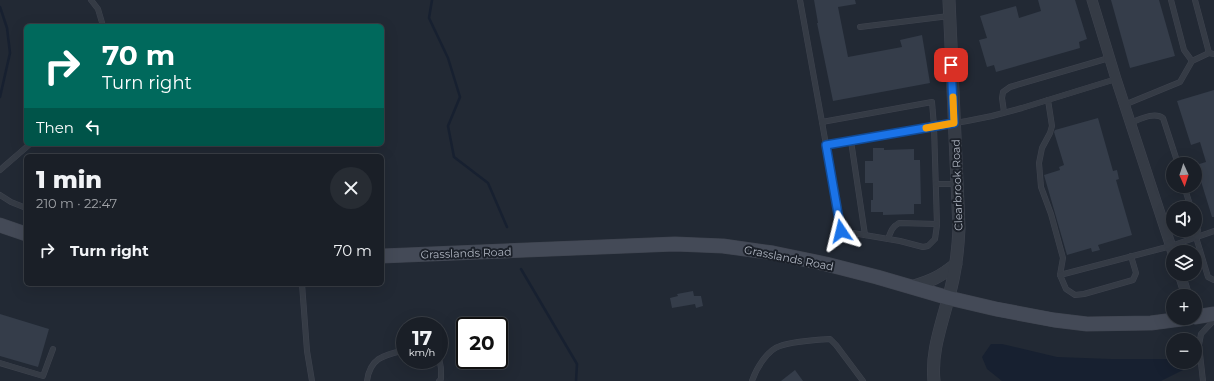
<!DOCTYPE html>
<html lang="en">
<head>
<meta charset="utf-8">
<style>
  :root { --surface:#1a1f27; --page:#272c33; --text:#f1f3f6; --muted:#9fa2a7; --line:#383d44 }
  body { margin:0; font-family:Montserrat,sans-serif; background:var(--page); color:var(--text); height:100vh; display:flex; flex-direction:column; font-size:15px; white-space:nowrap }
  * { box-sizing:border-box; margin:0 }
  p { font-size:13px; color:var(--muted) }
  .icon { flex:none; width:22px; height:22px; fill:none; stroke:currentColor; stroke-width:2; stroke-linecap:round; stroke-linejoin:round }
  .map { position:relative; flex:1; overflow:hidden }
  .drawer { position:absolute; left:24px; top:154px; width:360px; height:132px; display:flex; flex-direction:column; background:var(--surface); border-radius:6px; box-shadow:0 4px 16px #0002,0 0 0 1px var(--line) }
  .drawer>* { flex:none }
  .hud { position:absolute; left:24px; top:24px; width:360px; height:122px; border-radius:6px; box-shadow:0 4px 16px #0002,0 0 0 1px var(--line); background:#00695c; color:#fff; overflow:hidden }
  .needle { width:26px; rotate:177deg }
  .tools { position:absolute; left:1166px; top:157px; display:grid; gap:8px }
  .tools a { display:grid; place-items:center; width:36px; height:36px; border-radius:50%; background:var(--surface); box-shadow:0 4px 16px #0002,0 0 0 1px var(--line); font-size:20px }
  .speed { position:absolute; left:396px; top:317px; display:flex; gap:8px; font-size:20px; font-weight:700; text-align:center }
  .speed>* { display:grid; place-content:center; width:52px; height:52px; border-radius:50%; background:var(--surface); box-shadow:0 4px 16px #0002,0 0 0 1px var(--line); line-height:1 }
  .speed small { font-size:10px; font-weight:400 }
  .speed .limit { border:2px solid #111; border-radius:6px; background:#fff; color:#111 }
  .pin { position:absolute; display:grid; place-items:center; width:34px; height:34px; color:#fff; margin:-17px; border-radius:8px; box-shadow:0 2px 6px #0006 }
  .me { position:absolute; width:44px; margin:-22px; rotate:350deg; stroke-linejoin:round; filter:drop-shadow(0 0 3px #0008) }
  .turn { display:flex; align-items:center; gap:14px; height:84px; padding:0 12px; font-size:18px }
  .turn .icon { width:52px; height:52px; stroke-width:2.5 }
  .turn b { display:block; font-size:28px; line-height:34px }
  .then { display:flex; align-items:center; height:38px; padding:0 12px; background:#0003; gap:8px; font-size:15px }
  .round { display:grid; place-items:center; flex:none; width:42px; height:42px; border-radius:21px; background:var(--page) }
  .headline { display:flex; align-items:center; justify-content:space-between; height:68px; padding:0 12px }
  h1 { font-size:24px; font-weight:800; line-height:30px }
  ul { padding:0; list-style:none }
  li { display:flex; align-items:center; gap:12px; height:56px; padding:0 12px }
  li div { flex:1 }
  li b { display:block; font-size:15px }
  li em { font-style:normal }
  .map>svg:first-child { display:block }
  .water { fill:#172030 }
  .lines { fill:none; stroke-linecap:round; stroke-linejoin:round }
  .stream { stroke:#172030; stroke-width:2.5 }
  .building { fill:#353d4a }
  .service-casing { stroke:#3f444f; stroke-width:6 }
  .minor-casing { stroke:#3f444f; stroke-width:11 }
  .tertiary-casing { stroke:#3f444f; stroke-width:13 }
  .secondary-casing { stroke:#3f444f; stroke-width:15 }
  .service { stroke:#353b45; stroke-width:5 }
  .minor { stroke:#353b45; stroke-width:10 }
  .tertiary { stroke:#353b45; stroke-width:12 }
  .secondary { stroke:#444a57; stroke-width:14 }
  .route-casing { stroke:#114b97; stroke-width:10 }
  .route { stroke:#1a73e8; stroke-width:7 }
  .slow { stroke:#f59e0b; stroke-width:7 }
  .labels { text-anchor:middle; dominant-baseline:central; stroke-width:4; stroke-linejoin:round; paint-order:stroke }
  .street-label { font-size:11px; fill:#b0b6c2; stroke:#1b2029 }
</style>
</head>
<body>
<div class="map">
<svg width="1214" height="381" viewBox="0 0 1214 381">
  <rect width="100%" height="100%" fill="#222934"/>
  <path class="water" d="M991,344h11l55,13 54,2h55l7,1v2h5l5,8 -22,11h-159l-15,-12 -5,-12z"/>
  <g class="lines">
    <g class="stream">
      <path d="M432,0l-3,18 19,40 12,39 -12,29 6,31 34,26 19,44"/>
      <path d="M0,7l7,21 3,25 -10,44"/>
      <path d="M521,269l56,95 -1,17"/>
    </g>
  </g>
  <g class="building">
    <path d="M814,0h41l1,4 -18,3 10,50 54,-10 -2,-7 22,-5 8,48 -97,18 -16,-78h1z"/>
    <path d="M1038,0h37l12,39 -8,3 1,6 -84,24 -2,-7 -7,2 -8,-27 8,-2 -7,-22 36,-10 3,12 22,-7z"/>
    <path d="M1111,0h48l16,56 -45,12z"/>
    <path d="M1214,90v127h-2l-16,-52 10,-3 -6,-20 -9,3 -14,-44z"/>
    <path d="M1098,118l15,53 4,-1 2,9 -3,1 16,55 -34,10 2,5 -8,2 -1,-4 -24,7 -23,-80 16,-5 -1,-3 5,-2 -10,-33 1,-2z"/>
    <path d="M873,148h11v2l30,-1v11h6l1,44h-7v10l-31,1v-3h-12v-12h2v-17h-8v-22h8z"/>
    <path d="M693,291l1,5h7l2,10 -7,2 -1,-4 -23,4 -2,-10 8,-2 -1,-2z"/>
    <path d="M0,314l49,15 -11,38 -38,-11z"/>
    <path d="M795,370l8,11h-22z"/>
  </g>
  <g class="lines">
    <g class="service-casing">
      <g id="service">
        <path d="M91,0l7,9 5,17"/>
        <path d="M800,0l22,122"/>
        <path d="M1171,0l13,50 8,11"/>
        <path d="M1195,0l14,53"/>
        <path d="M860,27l89,-11"/>
        <path d="M1048,100l4,26 -2,7 -8,15 -3,15 2,24 10,27 12,44 -3,17 6,14 9,6 9,-1 49,-14 3,-7 -5,-17"/>
        <path d="M1124,105l56,-23 12,-21 17,-8 5,1"/>
        <path d="M1004,112l-2,-14 1,-6 7,-5 99,-29"/>
        <path d="M1130,123c9,-3 24,-12 33,-5l15,46"/>
        <path d="M851,141l14,94"/>
        <path d="M826,145l15,86 59,10 23,6 5,-1 7,-7 2,-14 -3,-99 -2,-24 -110,20 4,23 141,-24 25,-5 30,-8 94,-29"/>
        <path d="M0,170l30,-26"/>
        <path d="M936,184h20"/>
        <path d="M1184,186l7,22"/>
        <path d="M0,195l11,7 15,6"/>
        <path d="M1195,221l3,9 -2,7 12,40 6,3"/>
        <path d="M888,239c3,-8 4,-12 11,-16l38,1"/>
        <path d="M1060,275l111,-29 43,-15"/>
        <path d="M302,284l5,67 5,30"/>
        <path d="M439,358l2,10v11l-2,2"/>
        <path d="M0,363l43,13 10,-27"/>
        <path d="M367,381c3,-24 18,-26 38,-31"/>
        <path d="M752,381c4,-12 15,-31 28,-35 14,-5 35,-6 50,-7l6,6 27,36"/>
        <path d="M1203,381l-4,-36 2,-11 13,-14"/>
      </g>
    </g>
    <g class="minor-casing">
      <g id="minor">
        <path d="M1092,0l24,79 57,174"/>
        <path d="M1180,274l7,22"/>
      </g>
    </g>
    <g class="tertiary-casing">
      <g id="tertiary">
        <path d="M911,287c20,-6 29,-10 45,-23"/>
        <path d="M934,381c-3,-29 7,-54 14,-82 7,-23 10,-46 11,-71l-10,-228"/>
      </g>
    </g>
    <g class="secondary-casing">
      <g id="secondary">
        <path d="M0,225l26,9"/>
        <path d="M382,256l293,-12 48,2 50,7 53,11 51,13 72,21 47,11 58,11 33,4 64,-1 38,-5"/>
        <path d="M1195,317l19,-3"/>
      </g>
    </g>
    <use href="#service" class="service"/>
    <use href="#minor" class="minor"/>
    <use href="#tertiary" class="tertiary"/>
    <use href="#secondary" class="secondary"/>
  </g>
  <g class="lines">
    <g class="route-casing">
      <path id="route" d="M841,231l-15,-86 128,-22 -3,-58"/>
    </g>
    <use href="#route" class="route"/>
    <path class="slow" d="M926,128l28,-5 -1,-26"/>
  </g>
  <g class="labels">
    <g class="street-label">
      <text transform="translate(957 185) rotate(-92)">Clearbrook Road</text>
      <text transform="translate(466 253) rotate(-2)">Grasslands Road</text>
      <text transform="translate(789 258) rotate(11)">Grasslands Road</text>
    </g>
  </g>
</svg>
<div class="tools">
<a><svg class="needle" viewBox="-14 -14 28 28"><path d="M0-13l5 13h-10z" fill="#e53935"/><path d="M0 13l5-13h-10z" fill="#9fa2a7"/></svg></a>
<a><svg class="icon" aria-label="sound" viewBox="0 0 24 24"><path d="M4 9h4l5-4v14l-5-4H4zM17 9q2 3 0 6"/></svg></a>
<a><svg class="icon" aria-label="layers" viewBox="0 0 24 24"><path d="M12 4l9 5-9 5-9-5zM3 14l9 5 9-5"/></svg></a>
<a>+</a>
<a>−</a>
</div>
<div class="speed"><div>17<small>km/h</small></div><div class="limit">20</div></div>
<div class="pin" style="left:951px;top:65px;background:#d93025"><svg class="icon" aria-label="arrive" viewBox="0 0 24 24"><path d="M6 21V4h12l-3 4 3 4H6"/></svg></div>
<svg class="me" style="left:841px;top:231px" viewBox="-20 -20 40 40"><path d="M0-17L14 15 0 8-14 15z" fill="#1a73e8" stroke="#fff" stroke-width="4"/></svg>
<div class="hud">
<div class="turn"><svg class="icon" aria-label="right" viewBox="0 0 24 24"><path d="M7 20v-9h11M14 6l5 5-5 5"/></svg><div><b>70 m</b>Turn right</div></div>
<div class="then">Then<svg class="icon" aria-label="left" viewBox="0 0 24 24"><path d="M17 20v-9H6M10 6l-5 5 5 5"/></svg></div>
</div>
<section class="drawer">
<div class="headline"><div><h1>1 min</h1><p>210 m · 22:47</p></div><a class="round"><svg class="icon" aria-label="close" viewBox="0 0 24 24"><path d="M6 6l12 12M18 6L6 18"/></svg></a></div>
<ul>
<li><svg class="icon" aria-label="right" viewBox="0 0 24 24"><path d="M7 20v-9h11M14 6l5 5-5 5"/></svg><div><b>Turn right</b></div><em>70 m</em></li>
</ul>
</section>
</div>
</body>
</html>
